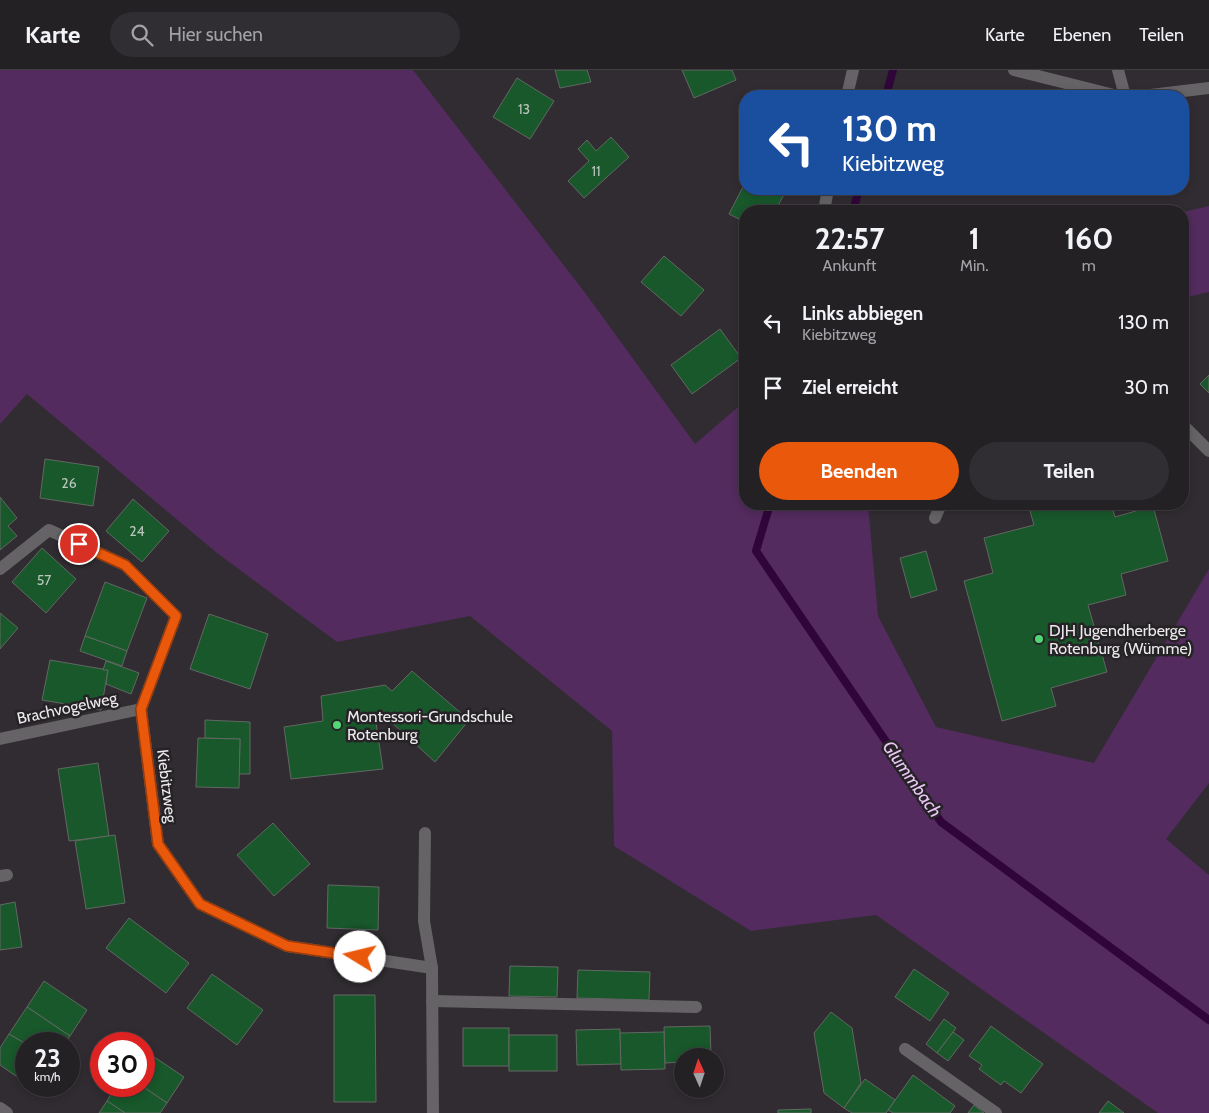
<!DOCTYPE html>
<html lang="de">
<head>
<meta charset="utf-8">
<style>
  :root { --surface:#242125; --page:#302e32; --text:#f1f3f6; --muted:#a3a3a7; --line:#413e42; --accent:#ea580c }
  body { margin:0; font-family:Cabin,sans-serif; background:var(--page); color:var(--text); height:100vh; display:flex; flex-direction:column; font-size:19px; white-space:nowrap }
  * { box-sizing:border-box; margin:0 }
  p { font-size:16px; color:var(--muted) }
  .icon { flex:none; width:28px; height:28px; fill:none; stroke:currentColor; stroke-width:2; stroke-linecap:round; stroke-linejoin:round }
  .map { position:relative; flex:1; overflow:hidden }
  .details { position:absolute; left:739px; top:135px; width:450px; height:305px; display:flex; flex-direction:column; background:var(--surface); border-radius:20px; box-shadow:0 2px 8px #0003,0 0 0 1px var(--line) }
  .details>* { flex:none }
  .top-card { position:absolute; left:739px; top:20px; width:450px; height:105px; border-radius:20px; box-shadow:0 2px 8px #0003,0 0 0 1px var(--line); background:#1a4fa0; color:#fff; overflow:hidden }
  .needle { width:32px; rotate:357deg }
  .buttons { position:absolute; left:674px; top:978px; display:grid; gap:10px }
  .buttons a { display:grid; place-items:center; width:50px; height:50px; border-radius:50%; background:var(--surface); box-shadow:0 2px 8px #0003,0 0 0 1px var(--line); font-size:25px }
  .speed { position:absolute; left:15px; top:962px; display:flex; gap:10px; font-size:25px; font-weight:700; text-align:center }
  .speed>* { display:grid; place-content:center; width:65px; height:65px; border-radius:50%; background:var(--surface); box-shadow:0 2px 8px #0003,0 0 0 1px var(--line); line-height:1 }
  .speed small { font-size:12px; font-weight:400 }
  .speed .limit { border:8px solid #d22; background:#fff; color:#111 }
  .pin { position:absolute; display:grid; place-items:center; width:42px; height:42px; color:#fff; margin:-21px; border:2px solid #fff; border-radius:50%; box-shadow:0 1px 5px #0007 }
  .me { position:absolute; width:55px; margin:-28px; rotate:279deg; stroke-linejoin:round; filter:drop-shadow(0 0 4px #0008) }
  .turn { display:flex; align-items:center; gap:18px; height:105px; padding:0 20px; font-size:22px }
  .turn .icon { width:65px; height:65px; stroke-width:2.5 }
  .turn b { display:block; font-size:35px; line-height:42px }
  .eta { display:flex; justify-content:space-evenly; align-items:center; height:85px; text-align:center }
  .eta b { font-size:30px; font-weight:700; line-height:35px }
  .action { display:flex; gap:10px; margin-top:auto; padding:10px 20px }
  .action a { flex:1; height:58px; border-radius:30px; background:var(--accent); color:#fff; font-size:20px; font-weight:700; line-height:58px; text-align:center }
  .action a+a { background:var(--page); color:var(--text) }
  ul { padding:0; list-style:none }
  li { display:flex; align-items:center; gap:15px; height:65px; padding:0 20px }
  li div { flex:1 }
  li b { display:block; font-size:19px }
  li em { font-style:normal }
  header { display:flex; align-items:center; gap:30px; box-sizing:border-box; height:70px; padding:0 25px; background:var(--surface); border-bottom:1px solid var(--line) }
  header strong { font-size:24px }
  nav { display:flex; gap:28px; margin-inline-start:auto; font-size:18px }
  .search { width:350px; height:45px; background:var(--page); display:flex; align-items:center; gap:12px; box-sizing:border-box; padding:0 18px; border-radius:28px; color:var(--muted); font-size:19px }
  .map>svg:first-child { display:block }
  .green { fill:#532b5e }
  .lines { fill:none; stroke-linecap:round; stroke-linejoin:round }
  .stream { stroke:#30063a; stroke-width:8 }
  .building { fill:#18582b; stroke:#626863 }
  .service { stroke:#656366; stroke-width:12 }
  .minor { stroke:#656366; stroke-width:12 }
  .route-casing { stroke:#983908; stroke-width:12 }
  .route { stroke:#ea580c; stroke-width:9 }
  .poi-dot { fill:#50d675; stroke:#262327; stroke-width:2 }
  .labels { text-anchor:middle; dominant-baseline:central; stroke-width:5; stroke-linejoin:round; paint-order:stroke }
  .number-label { font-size:14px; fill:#b8c6bc }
  .poi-label { font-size:16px; fill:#edeaed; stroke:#262327; text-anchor:start }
  .street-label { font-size:16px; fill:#edeaed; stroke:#262327 }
  .water-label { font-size:18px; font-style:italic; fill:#ecc6f6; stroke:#262327 }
</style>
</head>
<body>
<header>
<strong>Karte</strong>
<div class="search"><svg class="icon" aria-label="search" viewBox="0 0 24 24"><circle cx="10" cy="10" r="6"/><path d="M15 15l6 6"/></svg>Hier suchen</div>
<nav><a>Karte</a><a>Ebenen</a><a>Teilen</a></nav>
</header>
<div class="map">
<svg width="1209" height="1043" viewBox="0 0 1209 1043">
  <rect width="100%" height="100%" fill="#302c31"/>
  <g class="green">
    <path d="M0,0h413l173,224 109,150 50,-43v103h123l10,112 58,111 158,36 115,-194v214l-43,56 43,36v238h-51l-282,-198 -125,16 -137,-85 -2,-115 -142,-115 -133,26 -120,-89 -190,-159 -27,30z"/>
    <path d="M1209,136v86l-26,6v-86z"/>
  </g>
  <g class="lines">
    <g class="stream">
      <path d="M886,26l7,-26"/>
      <path d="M853,141l6,-22"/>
      <path d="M770,434l-14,47 185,271 268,198"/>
    </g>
  </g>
  <g class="building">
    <path d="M555,0h32l4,12 -31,6z"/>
    <path d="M682,0h50l4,10 -42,18z"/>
    <path d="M517,8l37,23 -24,38 -37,-22z"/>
    <path d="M940,22l13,4h-15z"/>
    <path d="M611,67l18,20 -45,41 -16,-17 21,-20 -11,-12 9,-9 9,11z"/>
    <path d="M745,113v6h42l-12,22h-30v11l-16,-8z"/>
    <path d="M664,186l40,34 -23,26 -40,-34z"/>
    <path d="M720,259l21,29 -49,36 -21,-29z"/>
    <path d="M1209,305v18l-9,-9z"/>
    <path d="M45,389l54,8 -6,39 -53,-8z"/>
    <path d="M0,427l17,21 -9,8 9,10 -17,14z"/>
    <path d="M133,429l36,32 -27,31 -36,-31z"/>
    <path d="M1028,434h83l4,13 38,-11 15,55 -47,13 5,21 -38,10 19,67 -56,16 5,18 -54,15 -38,-140 29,-8 -9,-35 50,-13z"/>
    <path d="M42,478l34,31 -30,34 -34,-31z"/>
    <path d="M926,481l11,39 -26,8 -11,-40z"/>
    <path d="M105,512l42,16 -20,53 -42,-15z"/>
    <path d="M0,543l18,15 -18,21z"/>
    <path d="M209,544l59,20 -18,55 -60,-20z"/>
    <path d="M85,566l42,15 -5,15 -42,-15z"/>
    <path d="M50,590l58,10 -7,40 -59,-10z"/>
    <path d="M106,591l33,12 -8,21 -25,-10 2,-14h-5z"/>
    <path d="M412,601l57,49 -34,42 -45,-41 -14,2 7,46 -92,10 -7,-52 39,-6 -2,-25 64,-11 7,6z"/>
    <path d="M205,650l45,2v52h-11l1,-35 -35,-1z"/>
    <path d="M198,668l42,1 -1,49 -43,-1z"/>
    <path d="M98,693l11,73 -40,5 -11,-72z"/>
    <path d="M273,753l37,41 -36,32 -37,-41z"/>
    <path d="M115,765l10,68 -39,6 -11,-68z"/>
    <path d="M328,815l51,2 -1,43 -51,-2z"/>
    <path d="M15,832l7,45 -22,3v-45z"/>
    <path d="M129,848l60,45 -23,30 -60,-45z"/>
    <path d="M510,896l48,1 -1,30 -48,-1z"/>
    <path d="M914,899l35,24 -19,28 -35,-24z"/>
    <path d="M578,900l72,2 -1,28 -72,-2z"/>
    <path d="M212,904l51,36 -26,35 -50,-37z"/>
    <path d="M44,911l43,29 -17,26 -43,-29z"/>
    <path d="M334,925h41l1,107h-42z"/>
    <path d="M27,937l43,29 -5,8h-39l-17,-10z"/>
    <path d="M831,942l21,16 9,55 -17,25 -20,-15 -10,-60z"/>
    <path d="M944,949l12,9 -19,25 -11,-9z"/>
    <path d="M710,956l1,30h-29v6l-17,1 -1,-36z"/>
    <path d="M991,956l52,38 -22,29 -17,-12 -3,4 -22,-16 3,-4 -13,-9z"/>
    <rect x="463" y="958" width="46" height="38"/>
    <path d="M620,959l1,35 -44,1 -1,-35z"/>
    <path d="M664,962l1,37 -44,1 -1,-37z"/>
    <path d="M953,962l11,8 -16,21 -11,-8z"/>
    <path d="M9,964l17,10v39l-26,-18v-17z"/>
    <rect x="509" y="965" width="48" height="36"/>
    <path d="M144,980l40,27 -17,26 -25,-17h2z"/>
    <path d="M913,1005l42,31 -5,7h-57l-5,-3z"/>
    <path d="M865,1009l30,21 -9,13h-34l-8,-5z"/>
    <path d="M116,1016h26l25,17 -7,10h-35l-18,-12z"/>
    <path d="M107,1031l18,12h-26z"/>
    <path d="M1108,1031l16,12h-25z"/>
    <path d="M974,1035l10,8h-16z"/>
    <path d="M811,1039v4h-33v-3z"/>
  </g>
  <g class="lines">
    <g class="service">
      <path d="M1182,354l27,27"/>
      <path d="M935,448l6,-14"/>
      <path d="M425,763l-1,88 8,47"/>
      <path d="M0,806l7,-1"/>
      <path d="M432,931l264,6"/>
    </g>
    <g class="minor">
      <path d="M1014,0l104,26"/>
      <path d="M1118,0l7,26"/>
      <path d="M847,26l6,-26"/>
      <path d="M1142,26l67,-8"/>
      <path d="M824,141l4,-22"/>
      <path d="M0,499l49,-39 76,35 51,51 -35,93 17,135 42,60 87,42 145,22 1,145"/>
      <path d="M0,669l141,-30"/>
      <path d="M905,979l91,64"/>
      <path d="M0,1038l7,5"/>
    </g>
  </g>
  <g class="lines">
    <g class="route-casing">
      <path id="route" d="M79,474l46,21 51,51 -35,93 17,135 42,60 87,42 73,11"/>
    </g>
    <use href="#route" class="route"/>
  </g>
  <g class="poi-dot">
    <circle cx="1039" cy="569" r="5"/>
    <circle cx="337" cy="655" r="5"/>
  </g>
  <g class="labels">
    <g class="number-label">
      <text x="524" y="39">13</text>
      <text x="596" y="101">11</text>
      <text x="69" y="413">26</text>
      <text x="137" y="461">24</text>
      <text x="44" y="510">57</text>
    </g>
    <g class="poi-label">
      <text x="1049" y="560">DJH Jugendherberge<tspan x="1049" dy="18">Rotenburg (Wümme)</tspan></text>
      <text x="347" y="646">Montessori-Grundschule<tspan x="347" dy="18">Rotenburg</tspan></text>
    </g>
    <g class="street-label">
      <text transform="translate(67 638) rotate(-12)">Brachvogelweg</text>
      <text transform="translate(167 716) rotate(83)">Kiebitzweg</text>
    </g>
    <g class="water-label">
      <text transform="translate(912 709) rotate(55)">Glummbach</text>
    </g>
  </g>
</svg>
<div class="buttons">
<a><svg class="needle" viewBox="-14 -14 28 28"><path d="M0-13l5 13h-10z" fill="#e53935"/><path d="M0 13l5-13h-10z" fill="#a3a3a7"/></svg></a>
</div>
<div class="speed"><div>23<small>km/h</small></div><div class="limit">30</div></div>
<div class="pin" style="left:79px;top:474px;background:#d93025"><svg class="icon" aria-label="arrive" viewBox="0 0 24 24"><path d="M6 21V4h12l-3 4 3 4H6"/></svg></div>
<svg class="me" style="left:360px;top:887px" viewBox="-20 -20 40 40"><circle r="19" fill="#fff"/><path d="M0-13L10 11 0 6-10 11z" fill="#ea580c"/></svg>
<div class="top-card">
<div class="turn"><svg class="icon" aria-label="left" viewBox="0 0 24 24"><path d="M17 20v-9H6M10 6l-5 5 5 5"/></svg><div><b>130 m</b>Kiebitzweg</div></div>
</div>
<section class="details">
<div class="eta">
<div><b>22:57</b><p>Ankunft</p></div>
<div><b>1</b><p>Min.</p></div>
<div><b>160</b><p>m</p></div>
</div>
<ul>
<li><svg class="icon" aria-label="left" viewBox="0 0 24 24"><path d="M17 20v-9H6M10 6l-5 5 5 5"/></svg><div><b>Links abbiegen</b><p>Kiebitzweg</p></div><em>130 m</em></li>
<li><svg class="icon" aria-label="arrive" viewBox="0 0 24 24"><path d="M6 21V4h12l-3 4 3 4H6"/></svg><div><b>Ziel erreicht</b></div><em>30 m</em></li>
</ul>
<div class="action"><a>Beenden</a><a>Teilen</a></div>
</section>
</div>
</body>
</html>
